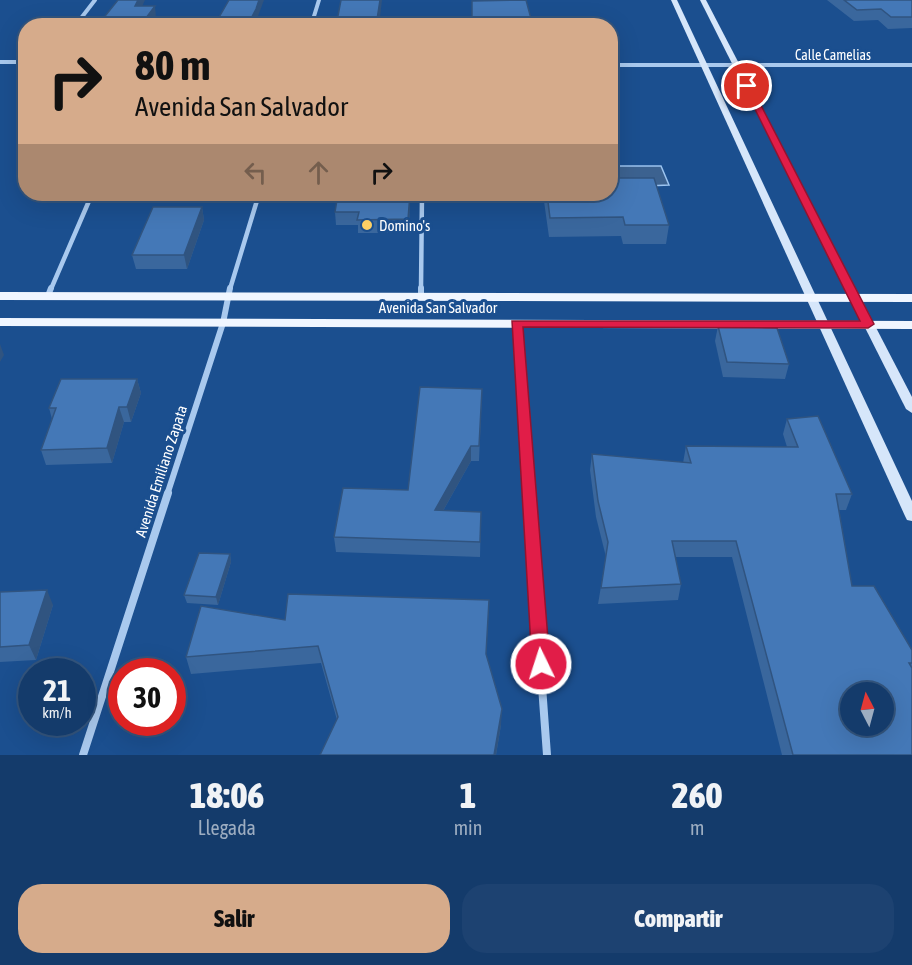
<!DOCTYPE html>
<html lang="es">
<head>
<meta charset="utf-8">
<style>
  :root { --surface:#143b6b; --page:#1d4271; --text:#f1f3f6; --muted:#9dadc1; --line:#33557e; --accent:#d6ab8b }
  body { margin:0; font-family:"Asap Condensed",sans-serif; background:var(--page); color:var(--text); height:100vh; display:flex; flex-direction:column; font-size:22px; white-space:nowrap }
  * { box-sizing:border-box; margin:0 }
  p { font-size:20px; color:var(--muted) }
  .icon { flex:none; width:33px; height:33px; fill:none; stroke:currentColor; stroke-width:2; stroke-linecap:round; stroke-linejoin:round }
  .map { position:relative; height:755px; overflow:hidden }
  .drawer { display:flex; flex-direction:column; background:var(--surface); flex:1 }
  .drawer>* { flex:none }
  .hud { position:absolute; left:18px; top:18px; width:600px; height:183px; border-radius:24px; box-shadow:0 6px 24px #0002,0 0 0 2px var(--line); background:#d6ab8b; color:#111; overflow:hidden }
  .needle { width:39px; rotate:354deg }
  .buttons { position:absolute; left:840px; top:682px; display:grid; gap:12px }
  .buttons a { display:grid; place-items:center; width:54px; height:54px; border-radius:50%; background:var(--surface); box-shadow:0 6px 24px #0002,0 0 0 2px var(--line); font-size:30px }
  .speed { position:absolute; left:18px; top:658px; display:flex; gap:12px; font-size:30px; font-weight:700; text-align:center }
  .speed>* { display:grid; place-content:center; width:78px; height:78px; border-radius:50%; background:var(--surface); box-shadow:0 6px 24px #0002,0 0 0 2px var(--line); line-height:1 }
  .speed small { font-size:15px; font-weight:400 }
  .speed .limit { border:9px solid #d22; background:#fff; color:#111 }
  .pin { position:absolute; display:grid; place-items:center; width:51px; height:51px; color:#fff; margin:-26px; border:3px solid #fff; border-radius:50%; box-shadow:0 2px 6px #0007 }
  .me { position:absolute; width:66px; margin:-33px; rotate:356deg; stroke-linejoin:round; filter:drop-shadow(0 0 4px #0008) }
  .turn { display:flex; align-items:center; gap:21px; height:126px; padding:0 18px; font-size:27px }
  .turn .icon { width:78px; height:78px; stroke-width:2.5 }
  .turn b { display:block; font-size:42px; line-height:51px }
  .lanes { display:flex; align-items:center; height:57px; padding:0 18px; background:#0003; justify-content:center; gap:30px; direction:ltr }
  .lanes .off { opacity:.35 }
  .eta { display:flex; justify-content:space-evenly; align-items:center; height:102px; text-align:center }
  .eta b { font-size:36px; font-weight:800; line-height:42px }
  .button { display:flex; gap:12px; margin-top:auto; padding:12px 18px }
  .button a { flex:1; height:69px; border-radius:24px; background:var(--accent); color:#111; font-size:24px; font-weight:800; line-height:69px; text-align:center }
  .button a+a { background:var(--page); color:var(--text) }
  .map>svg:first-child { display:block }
  .water { fill:#3c6290; stroke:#9cc4f0; stroke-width:1.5 }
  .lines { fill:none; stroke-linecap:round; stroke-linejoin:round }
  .street-far3 { stroke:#a9c9ee; stroke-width:4 }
  .street-far2 { stroke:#a9c9ee; stroke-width:4.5 }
  .street-far1 { stroke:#a9c9ee; stroke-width:6 }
  .street { stroke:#a9c9ee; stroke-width:8 }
  .secondary { fill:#d6e6fa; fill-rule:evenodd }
  .primary { fill:#f0f6ff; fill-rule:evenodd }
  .wall { fill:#3a679d }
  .shaded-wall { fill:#305480 }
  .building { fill:#4478b7; stroke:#305480; stroke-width:1.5; fill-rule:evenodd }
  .route { fill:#e11d48; stroke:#92132f; stroke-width:1.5 }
  .poi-dot { fill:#ffd166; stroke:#1b4f8f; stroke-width:2 }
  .labels { text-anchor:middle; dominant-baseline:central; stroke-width:6; stroke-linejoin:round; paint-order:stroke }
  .far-street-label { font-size:14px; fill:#fff; stroke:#1b4f8f }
  .poi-label { font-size:15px; fill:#fff; stroke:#1b4f8f; text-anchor:start }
  .street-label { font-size:15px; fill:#fff; stroke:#1b4f8f }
</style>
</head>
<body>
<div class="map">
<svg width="912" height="755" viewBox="0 0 912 755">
  <rect width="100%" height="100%" fill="#1b4f8f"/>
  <path class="water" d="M610,166h51l8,19 -23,1 -35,-6z"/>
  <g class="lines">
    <g class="street-far3">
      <path d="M75,26l20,-26"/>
      <path d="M311,26l8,-26"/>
      <path d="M0,62h26"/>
      <path d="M610,65h302"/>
    </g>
    <g class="street-far2">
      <path d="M51,289l41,-95"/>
      <path d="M230,289l29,-95"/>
      <path d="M421,289l1,-95"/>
    </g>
    <g class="street-far1">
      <path d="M48,296l3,-8"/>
      <path d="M421,297v-9"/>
      <path d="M516,324l12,171"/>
      <path d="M167,495l56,-172 7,-35"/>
    </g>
    <g class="street">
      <path d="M528,493l19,262"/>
      <path d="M83,755l85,-262"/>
    </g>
    <g class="secondary">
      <path d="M671,0h6l235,501v20l-5,-1 -2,-4z"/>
      <path d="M700,0h6l206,397v16l-6,-4z"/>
    </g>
    <g class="primary">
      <path d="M0,292l912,2v8l-912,-2z"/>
      <path d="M0,318l912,3v8l-912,-3z"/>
    </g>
  </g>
  <g class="wall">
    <path d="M827,0h85v28l-24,1 -10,-9 -24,1z"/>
    <path d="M338,194h72l-1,39h-51v-8h-22l-1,-13z"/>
    <path d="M543,194h67l59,31 -3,19h-43l-2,-8 -72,1z"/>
    <path d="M202,207l2,13 -17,49h-51l-4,-14z"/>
    <path d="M718,326l71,38 -4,15 -62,-2 -8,-36z"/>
    <path d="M137,379l4,14 -10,29h-7l-12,41 -66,2 -5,-15 11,-31 -3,-11z"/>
    <path d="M482,389l-3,72h-8l-28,50 38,1 -1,45 -144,-5 -2,-15 74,-47z"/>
    <path d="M787,419l65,75 -6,16h-7l13,76 60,64v105h-130l-50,-198h-57l6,27 -3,16 -80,4 8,-47 -10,-40 -6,-47 2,-16 91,9 3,-17 101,1 -4,-13z"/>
    <path d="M230,554l1,8 -13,43 -31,-2 -3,-8z"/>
    <path d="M0,592l53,13 -17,55 -36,2z"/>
    <path d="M201,606l285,49 15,70 -5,30h-176l17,-35 -16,-57 -130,11 -5,-17z"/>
  </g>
  <g class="shaded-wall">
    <path d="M138,0h7l-7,16 -3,-10z"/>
    <path d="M259,0h5l-7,19 -3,7h-7z"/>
    <path d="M380,0h2l-3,26h-3z"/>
    <path d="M155,6l1,11 -6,9h-10z"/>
    <path d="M410,194l-1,39 -1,-14z"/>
    <path d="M202,207l2,13 -17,49 -3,-14z"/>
    <path d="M0,344l4,11 -4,7z"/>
    <path d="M137,379l4,14 -10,29 -4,-15z"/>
    <path d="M119,407l5,15 -12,41 -5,-15z"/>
    <path d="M471,446v15l-36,64v-15z"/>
    <path d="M230,554l1,8 -13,43 -2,-8z"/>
    <path d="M47,590l6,15 -17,55 -7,-15z"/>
    <path d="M502,709l-1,16 -5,30h-2z"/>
  </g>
  <g class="building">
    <path d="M118,0h20l-3,6h20l-15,20h-43z"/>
    <path d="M229,0h30l-3,9 -9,17h-33z"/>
    <path d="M341,0h39l-4,26h-40z"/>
    <path d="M526,0l7,26h-61v-25z"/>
    <path d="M844,0h68v17h-21l-10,-8 -24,1z"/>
    <path d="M610,178h44l15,47h-44l-2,-8 -73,1 -3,-24h63z"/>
    <path d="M338,194h72l-2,25 -51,1 2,-8h-24z"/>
    <path d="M153,207h49l-18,48h-52z"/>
    <path d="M718,326l59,2 12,36 -62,-2z"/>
    <path d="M61,379h76l-10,28h-8l-12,41 -66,2 15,-42h-7z"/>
    <path d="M420,387l62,2 -3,57h-8l-36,64 46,2 -1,30 -146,-5 9,-49 65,2z"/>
    <path d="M818,416l34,78h-16l16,92h22l38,64v13h-3l3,5v87h-119l-57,-214h-64l9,43 -80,4 7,-46 -10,-41 -6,-47 99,9 -5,-17 112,1 -11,-28zM850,693h34v33h-34z"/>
    <path d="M199,553l31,1 -14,43 -32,-2z"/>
    <path d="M47,590l-18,55 -29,2v-55z"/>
    <path d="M288,594l201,6 -3,54 16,55 -8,46h-174l18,-38 -20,-71 -132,11 15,-51 84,14z"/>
  </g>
  <path class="route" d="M743,85l8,1 123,238 -6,4 -345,-1 27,337 -3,6 -6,2 -7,-2 -2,-6 -20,-343h348z"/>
  <circle class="poi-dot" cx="367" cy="225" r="6"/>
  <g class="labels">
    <g class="far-street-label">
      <text x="833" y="55">Calle Camelias</text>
    </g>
    <g class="poi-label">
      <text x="379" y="225">Domino's</text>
    </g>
    <g class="street-label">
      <text x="438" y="307">Avenida San Salvador</text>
      <text transform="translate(161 471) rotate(-72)">Avenida Emiliano Zapata</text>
    </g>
  </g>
</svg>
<div class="buttons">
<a><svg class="needle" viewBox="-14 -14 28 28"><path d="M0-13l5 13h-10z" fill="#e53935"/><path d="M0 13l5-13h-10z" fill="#9dadc1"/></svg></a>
</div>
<div class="speed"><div>21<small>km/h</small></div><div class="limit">30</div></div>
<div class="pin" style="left:747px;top:86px;background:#d93025"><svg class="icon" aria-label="arrive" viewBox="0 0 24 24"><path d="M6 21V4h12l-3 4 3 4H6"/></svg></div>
<svg class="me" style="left:541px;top:664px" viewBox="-20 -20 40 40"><circle r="17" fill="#e11d48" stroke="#fff" stroke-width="3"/><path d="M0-11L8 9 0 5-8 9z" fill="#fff"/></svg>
<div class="hud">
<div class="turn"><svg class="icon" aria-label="right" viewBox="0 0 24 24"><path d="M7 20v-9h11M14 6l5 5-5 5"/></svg><div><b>80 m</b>Avenida San Salvador</div></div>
<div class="lanes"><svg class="icon off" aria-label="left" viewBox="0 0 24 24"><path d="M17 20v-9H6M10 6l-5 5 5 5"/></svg><svg class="icon off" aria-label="ahead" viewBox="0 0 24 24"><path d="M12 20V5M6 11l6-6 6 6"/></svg><svg class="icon" aria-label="right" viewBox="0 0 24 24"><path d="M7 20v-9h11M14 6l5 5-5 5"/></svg></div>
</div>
</div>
<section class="drawer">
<div class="eta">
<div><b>18:06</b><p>Llegada</p></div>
<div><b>1</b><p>min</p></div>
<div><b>260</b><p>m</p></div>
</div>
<div class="button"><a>Salir</a><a>Compartir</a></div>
</section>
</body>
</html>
